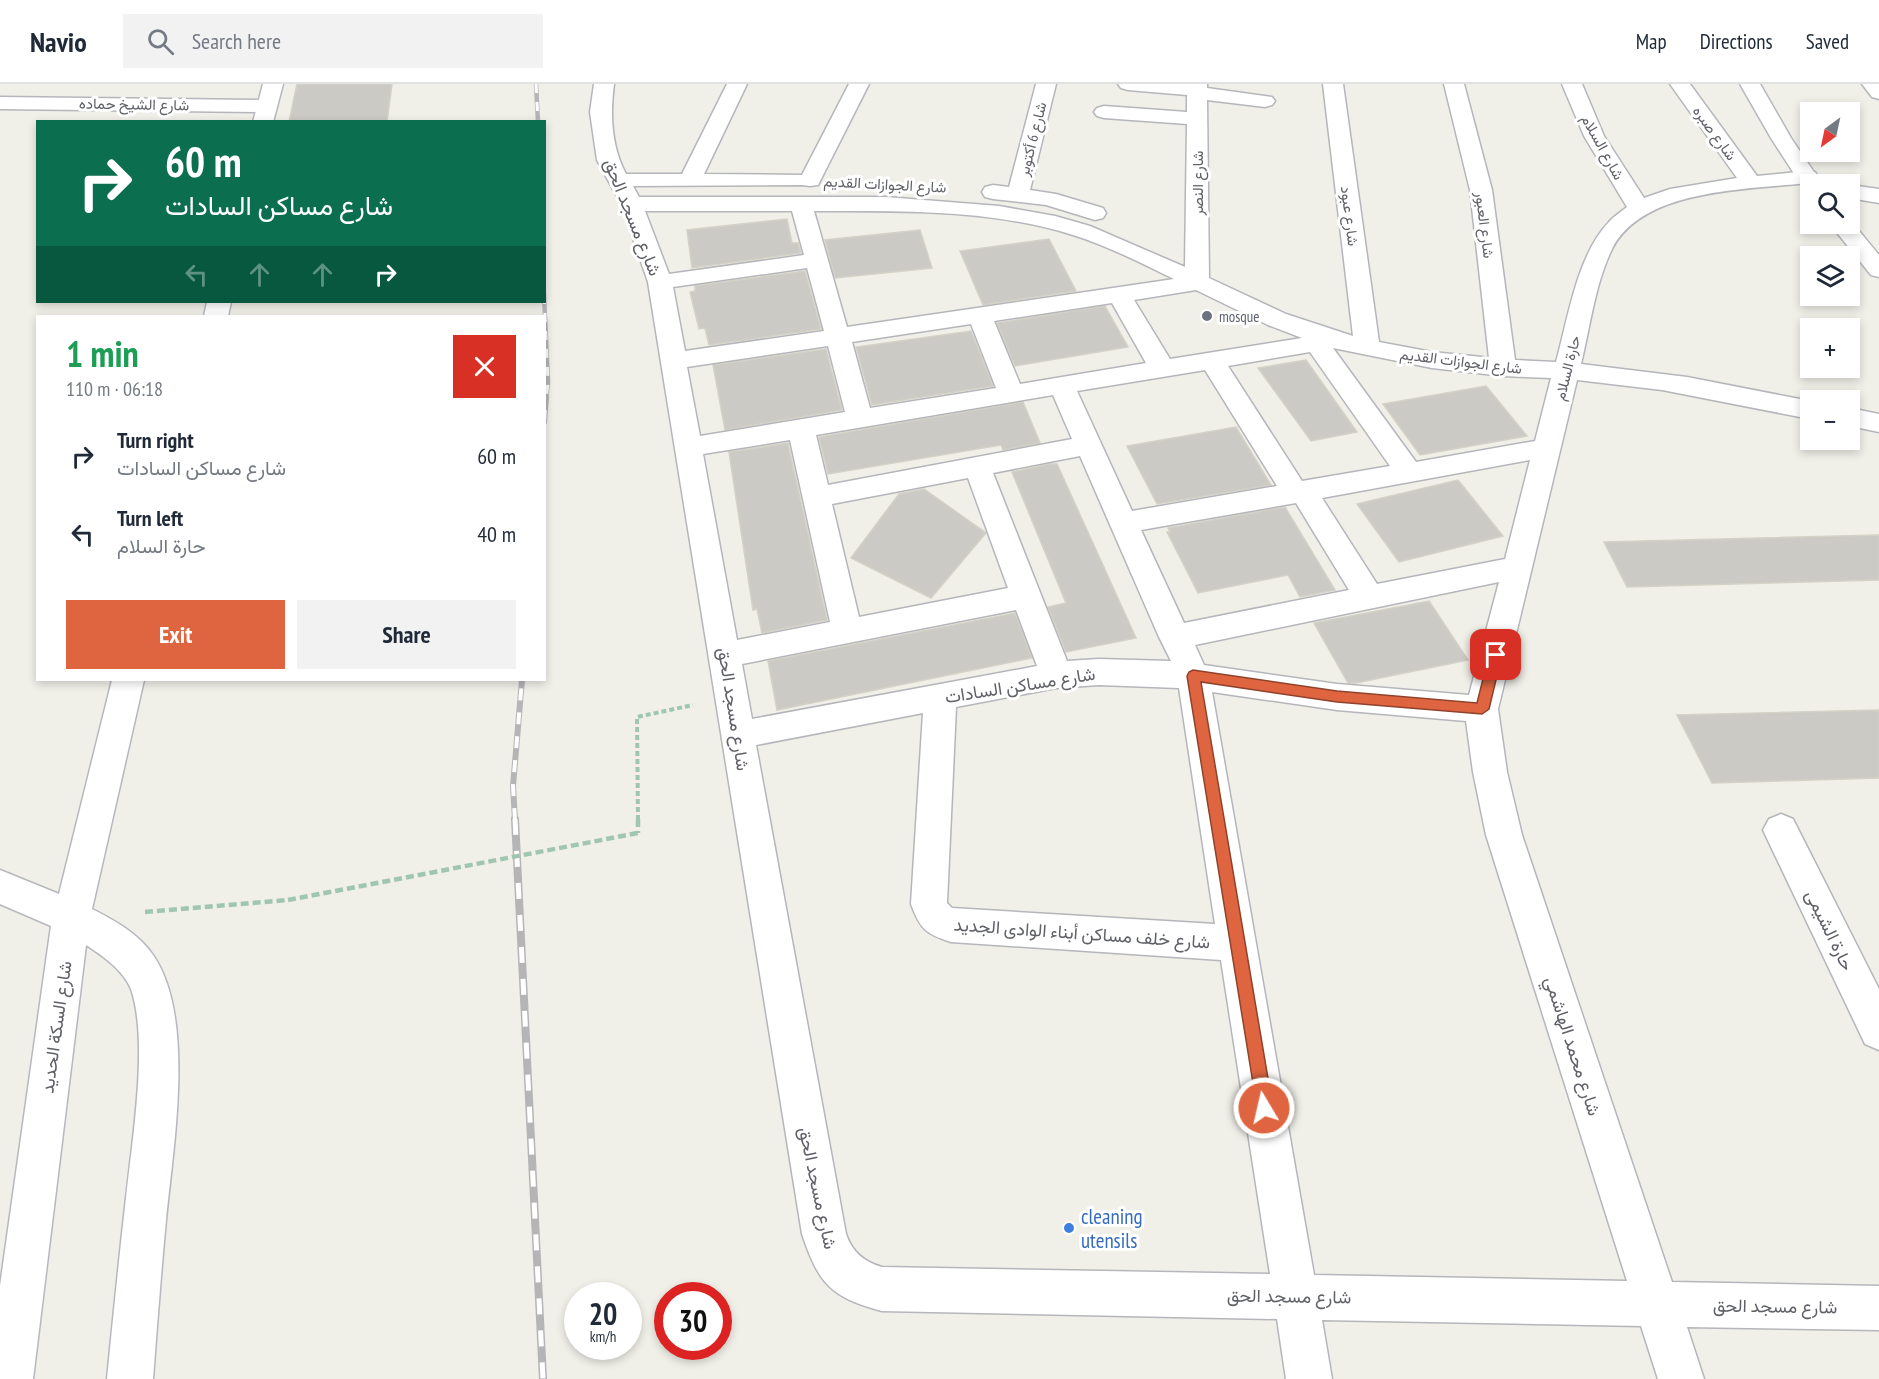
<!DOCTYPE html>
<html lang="en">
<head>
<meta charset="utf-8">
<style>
  :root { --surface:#fff; --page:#f2f2f3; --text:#1f2937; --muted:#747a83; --line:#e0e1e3; --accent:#de6540 }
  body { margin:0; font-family:"PT Sans Narrow",Vazirmatn,sans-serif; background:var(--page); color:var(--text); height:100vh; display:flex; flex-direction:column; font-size:22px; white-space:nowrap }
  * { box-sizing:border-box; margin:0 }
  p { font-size:20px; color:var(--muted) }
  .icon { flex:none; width:33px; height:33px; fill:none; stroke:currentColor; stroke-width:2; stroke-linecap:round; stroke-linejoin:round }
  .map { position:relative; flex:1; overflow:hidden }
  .panel { position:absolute; left:36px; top:231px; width:510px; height:366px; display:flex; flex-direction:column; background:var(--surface); border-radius:0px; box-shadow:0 3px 9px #0003 }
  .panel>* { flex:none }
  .top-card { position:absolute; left:36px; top:36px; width:510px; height:183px; border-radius:0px; box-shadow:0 3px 9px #0003; background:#0b6e4f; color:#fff; overflow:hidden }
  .needle { width:39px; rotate:213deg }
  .tools { position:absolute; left:1800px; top:18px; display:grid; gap:12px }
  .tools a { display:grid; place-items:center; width:60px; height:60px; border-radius:0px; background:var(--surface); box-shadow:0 3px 9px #0003; font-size:30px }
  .speed { position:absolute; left:564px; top:1198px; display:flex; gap:12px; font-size:30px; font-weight:700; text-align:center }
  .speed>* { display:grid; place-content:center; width:78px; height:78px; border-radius:50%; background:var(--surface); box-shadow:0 3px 9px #0003; line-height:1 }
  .speed small { font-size:15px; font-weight:400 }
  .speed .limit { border:9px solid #d22; background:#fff; color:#111 }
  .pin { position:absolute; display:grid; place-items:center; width:51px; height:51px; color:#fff; margin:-26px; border-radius:12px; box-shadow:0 3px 9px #0006 }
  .me { position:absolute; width:66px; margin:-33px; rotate:351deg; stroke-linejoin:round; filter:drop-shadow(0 0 4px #0008) }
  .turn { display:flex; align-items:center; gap:21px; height:126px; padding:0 30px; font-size:27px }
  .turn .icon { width:78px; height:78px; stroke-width:2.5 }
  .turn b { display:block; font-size:42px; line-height:51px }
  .lanes { display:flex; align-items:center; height:57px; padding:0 30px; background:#0003; justify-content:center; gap:30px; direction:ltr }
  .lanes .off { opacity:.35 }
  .round { display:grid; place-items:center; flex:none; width:63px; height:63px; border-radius:0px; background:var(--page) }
  .overview { display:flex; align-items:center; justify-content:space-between; height:102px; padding:0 30px }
  h1 { font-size:36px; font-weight:600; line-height:45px; color:#1e9e55 }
  .action { display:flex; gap:12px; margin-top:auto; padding:12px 30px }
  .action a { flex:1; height:69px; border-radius:0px; background:var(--accent); color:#fff; font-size:24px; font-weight:600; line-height:69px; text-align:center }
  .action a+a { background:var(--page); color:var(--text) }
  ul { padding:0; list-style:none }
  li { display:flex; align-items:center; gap:18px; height:78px; padding:0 30px }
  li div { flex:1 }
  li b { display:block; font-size:22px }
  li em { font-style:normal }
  header { display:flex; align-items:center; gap:36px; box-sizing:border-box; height:84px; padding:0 30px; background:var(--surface); border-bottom:2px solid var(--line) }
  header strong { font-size:28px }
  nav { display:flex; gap:33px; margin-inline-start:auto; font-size:21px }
  .search { width:420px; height:54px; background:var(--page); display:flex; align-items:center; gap:15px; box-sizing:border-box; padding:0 21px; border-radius:0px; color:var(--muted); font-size:22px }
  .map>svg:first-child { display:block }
  .building { fill:#cccac4; stroke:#d4d2c6; stroke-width:1.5 }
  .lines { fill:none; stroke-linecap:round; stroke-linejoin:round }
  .street-casing { stroke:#b5b6bb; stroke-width:3 }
  .secondary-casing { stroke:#b6b8be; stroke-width:3 }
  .path-far1 { stroke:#a0c6b1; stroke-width:4; stroke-dasharray:5 3; stroke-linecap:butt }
  .path { stroke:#a0c6b1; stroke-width:4.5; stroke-dasharray:8 4; stroke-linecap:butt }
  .street { fill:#fff; fill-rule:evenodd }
  .secondary { fill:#fff; fill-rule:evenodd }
  .rail-far2-casing { stroke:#b5b5b7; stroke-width:4.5 }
  .rail-far1-casing { stroke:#b5b5b7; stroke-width:6 }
  .rail-casing { stroke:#b5b5b7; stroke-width:8 }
  .rail-far2 { stroke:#fff; stroke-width:3; stroke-dasharray:9; stroke-linecap:butt }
  .rail-far1 { stroke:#fff; stroke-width:4; stroke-dasharray:12; stroke-linecap:butt }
  .rail { stroke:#fff; stroke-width:5; stroke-dasharray:16; stroke-linecap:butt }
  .path-bridge { stroke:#a0c6b1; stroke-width:4.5; stroke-dasharray:8 4; stroke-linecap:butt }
  .route { fill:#de6540; stroke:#90422a; stroke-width:1.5 }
  .worship-dot { fill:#6b7280; stroke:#fff; stroke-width:2 }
  .shop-dot { fill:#3f7fe0; stroke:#fff; stroke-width:2 }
  .labels { text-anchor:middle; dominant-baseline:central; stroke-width:6; stroke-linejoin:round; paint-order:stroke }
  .far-street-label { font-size:15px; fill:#5f6167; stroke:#fff }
  .far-worship-label { font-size:15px; fill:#5b616d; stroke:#fff; text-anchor:start }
  .street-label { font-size:18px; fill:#5f6167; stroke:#fff }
  .near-shop-label { font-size:21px; fill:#366cbe; stroke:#fff; text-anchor:start }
</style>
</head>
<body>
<header>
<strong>Navio</strong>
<div class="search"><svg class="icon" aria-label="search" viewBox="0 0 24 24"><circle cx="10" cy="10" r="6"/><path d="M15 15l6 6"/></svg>Search here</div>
<nav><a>Map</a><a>Directions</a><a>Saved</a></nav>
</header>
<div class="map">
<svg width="1879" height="1295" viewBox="0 0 1879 1295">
  <rect width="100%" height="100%" fill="#f0efe8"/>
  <g class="building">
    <path d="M297,0h95l-5,38h-98z"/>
    <path d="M787,135l5,24h6l3,10 -109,15 -5,-38z"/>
    <path d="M920,146l12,38 -97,10 -10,-38z"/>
    <path d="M1049,155l27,52 -93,14 -23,-54z"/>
    <path d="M805,187l16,58 -112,16 -4,-17 -6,1 -9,-37 5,-1v-5z"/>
    <path d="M1105,222l23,41 -113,19 -18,-43z"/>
    <path d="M971,247l22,55 -121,19 -16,-58z"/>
    <path d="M826,265l16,61 -117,20 -12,-65z"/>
    <path d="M1306,276l51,72 -46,9 -53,-73z"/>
    <path d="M1486,302l41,50 -107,19 -37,-51z"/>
    <path d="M1023,318l17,41 -37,7 -2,-5 -173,29 -9,-37z"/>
    <path d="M1236,343l35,58 -114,19 -30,-58z"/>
    <path d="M788,359l39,177 -65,13 -5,-24 -4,1 -24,-158z"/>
    <path d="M1050,380h7l79,174 -70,14 -18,-45 18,-4 -54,-131z"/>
    <path d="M1458,396l45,56 -104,26 -42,-58z"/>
    <path d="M924,405l62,44 -55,65 -80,-40 48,-64z"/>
    <path d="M1285,423l50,83 -35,7 -12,-22 -90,18 -31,-61h3l-2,-4z"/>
    <path d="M1879,451v45l-252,7 -23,-45z"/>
    <path d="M1429,517l39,59 -112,23h-8l-34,-60z"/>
    <path d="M1015,529l17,45 -255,52 -9,-49z"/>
    <path d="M1879,626v68l-167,5 -35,-68z"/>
  </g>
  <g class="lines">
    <g class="street-casing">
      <g id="street">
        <path d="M594,0h20c-4,30 -3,62 12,90h56l45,-90h20l-43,90 98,1 47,-91h20l-51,101 -8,1 -8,-1 -169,1 6,11h247l113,9 56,10 35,10 95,41 2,-143 -83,-6 -7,-2 -3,-4 3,-4 7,-2 83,6v-17l-59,-5 -7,-2 -3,-4h89v4l65,9 3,4 -3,4 -7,2 -58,-7 2,178 77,36 67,22 -30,-252h20l36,258 53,10 50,5 7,1 -19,-168 -26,-106h20l28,106 23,170 41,2c12,-43 21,-107 53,-140 5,-6 12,-10 18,-15l-43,-71 -22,-52h20l22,52 40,62 26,-9 67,-11 -67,-94h20l67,92 50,-5 8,1 3,5 -3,5 -8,1c-59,7 -164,5 -195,66 -17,35 -22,78 -31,115l106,13 123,24v18l-148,-29 -85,-10 -79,329 9,63 15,63 150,447 207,4v44l-192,-3 17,52h-46l-17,-53 -319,-6 10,59h-46l-9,-60 -395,-8c-52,-14 -63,-27 -80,-77l-154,-952 -27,-78 -24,-44 -7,-48zM645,127h147l12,44 -135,19zM814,127c86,0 177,-2 259,24 35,11 68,28 101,44l-327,48zM807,184l17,63 -139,20 -12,-64zM1196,206l72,35 34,13 -132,21 -36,-59zM1112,219l34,60 -126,21 -26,-63zM971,240l25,64 -126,20 -18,-66zM828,262l17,66 -145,24 -13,-69zM1333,264l99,20 71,8 48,2 -16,63 -119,21zM1310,268l80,114 -88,15 -74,-115zM1205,286l72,116 -145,25 -55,-120zM1053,311l19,44 -244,46 -12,-50zM790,356l40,182 -93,18 -34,-186zM1080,372l79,181 12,24 -72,-2 -32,2 -74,-188zM1530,376l-25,99 -128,25 -55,-86zM968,394l40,110 -149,29 -27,-113zM1296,419l53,87 -165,33 -43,-93zM1499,498l-30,113 -132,-11 -133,-19 -9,-20zM1016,526l21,56 -285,53 -10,-55zM1099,601l80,3 36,236 -263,-16 -5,-5 9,-196 100,-19zM1212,608l125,18 129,11 7,51 13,63 141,446 -313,-6zM923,629l-12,191c9,25 15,30 40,38l270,18 49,314 -388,-7c-18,-5 -30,-15 -36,-33l-90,-489z"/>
        <path d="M1036,0h20l-26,106 26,4 47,14 3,5 -3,5 -8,2 -49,-15 -53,-6 -8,-2 -3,-5 3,-5 8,-2 16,2z"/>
        <path d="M1862,0h17v15l-7,-2z"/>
        <path d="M0,13l267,3 7,2 3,4 -3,4 -7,2 -267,-3z"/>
        <path d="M1850,101l29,4v14l-29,-5z"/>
        <path d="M1850,324l29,6v18l-29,-6z"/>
        <path d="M1781,730l12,5 86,170v61l-14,-6 -102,-214 6,-11z"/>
      </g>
    </g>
    <g class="secondary-casing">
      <g id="secondary">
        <path d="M263,0h20l-10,38h-20z"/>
        <path d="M1740,0h20l31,54 31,46h-12v6l-6,-1 -33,-51z"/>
        <path d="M1850,136l29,35v22l-8,-2 -41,-51h20z"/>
        <path d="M207,218h24l-3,14h-24z"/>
        <path d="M112,596h32l-52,229c22,11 47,25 61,46 43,62 20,192 13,265 -5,53 -9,106 -13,159h-46c6,-60 12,-121 19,-181 6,-56 23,-157 5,-209 -8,-19 -28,-33 -45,-44l-53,434h-33v-93l51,-360 -51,-22v-34l59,24z"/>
      </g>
    </g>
    <path class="path-far1" d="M638,736l-1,-103 56,-12"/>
    <g class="path">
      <path d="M638,735v14"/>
      <path d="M145,828l143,-12"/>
    </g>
    <use href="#street" class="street"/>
    <use href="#secondary" class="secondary"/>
    <g class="rail-far2-casing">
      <g id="rail-far2">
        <path d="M536,0l2,38"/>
        <path d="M544,211l4,87 -2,18"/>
      </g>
    </g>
    <g class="rail-far1-casing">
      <g id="rail-far1">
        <path d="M544,338l2,-24"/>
        <path d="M515,736l-2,-34 9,-106"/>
      </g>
    </g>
    <g class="rail-casing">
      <path id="rail" d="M515,735l28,560"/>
    </g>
    <use href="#rail-far2" class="rail-far2"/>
    <use href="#rail-far1" class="rail-far1"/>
    <use href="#rail" class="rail"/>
    <path class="path-bridge" d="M288,816l350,-67"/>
  </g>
  <path class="route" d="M1496,566l6,5 -13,54 -7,5 -145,-12 -136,-20 72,426 -3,6 -6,2 -6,-2 -71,-438 2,-4 4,-2 144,21 140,12 12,-48z"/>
  <circle class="worship-dot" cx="1207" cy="232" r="6"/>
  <circle class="shop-dot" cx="1069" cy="1144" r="6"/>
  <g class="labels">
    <g class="far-street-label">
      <text transform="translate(134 20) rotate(1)">شارع الشيخ حماده</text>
      <text transform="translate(1715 49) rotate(54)">شارع صبره</text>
      <text transform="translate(1032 55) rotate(-76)">شارع 6 أكتوبر</text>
      <text transform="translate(1603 63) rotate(61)">شارع السلام</text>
      <text transform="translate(1197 99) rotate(-90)">شارع النصر</text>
      <text transform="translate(885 100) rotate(3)">شارع الجوازات القديم</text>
      <text transform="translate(1350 132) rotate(83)">شارع عبود</text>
      <text transform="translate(1485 141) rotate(83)">شارع العبور</text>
      <text transform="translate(1461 277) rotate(7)">شارع الجوازات القديم</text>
      <text transform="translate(1567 284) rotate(-76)">حارة السلام</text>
    </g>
    <g class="far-worship-label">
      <text x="1219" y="232">mosque</text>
    </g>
    <g class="street-label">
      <text transform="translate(633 133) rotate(68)">شارع مسجد الحق</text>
      <text transform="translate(1020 601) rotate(-9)">شارع مساكن السادات</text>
      <text transform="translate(734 625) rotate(81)">شارع مسجد الحق</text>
      <text transform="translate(1830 846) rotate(64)">حارة الشيمى</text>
      <text transform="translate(1082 849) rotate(4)">شارع خلف مساكن أبناء الوادى الجديد</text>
      <text transform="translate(56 943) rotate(-82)">شارع السكة الحديد</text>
      <text transform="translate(1573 962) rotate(72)">شارع محمد الهاشمي</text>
      <text transform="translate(818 1104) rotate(78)">شارع مسجد الحق</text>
      <text transform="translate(1289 1212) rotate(1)">شارع مسجد الحق</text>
      <text transform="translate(1775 1222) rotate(1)">شارع مسجد الحق</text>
    </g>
    <g class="near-shop-label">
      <text x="1081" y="1132">cleaning<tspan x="1081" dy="24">utensils</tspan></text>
    </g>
  </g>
</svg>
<div class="tools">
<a><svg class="needle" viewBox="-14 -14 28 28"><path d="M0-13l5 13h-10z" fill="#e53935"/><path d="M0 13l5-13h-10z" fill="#747a83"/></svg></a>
<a><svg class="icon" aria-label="search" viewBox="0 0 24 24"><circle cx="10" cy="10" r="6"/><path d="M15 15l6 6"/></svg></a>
<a><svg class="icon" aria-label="layers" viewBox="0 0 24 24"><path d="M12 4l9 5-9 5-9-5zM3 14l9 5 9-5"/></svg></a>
<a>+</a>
<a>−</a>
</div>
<div class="speed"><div>20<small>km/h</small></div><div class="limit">30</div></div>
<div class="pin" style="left:1496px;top:571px;background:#d93025"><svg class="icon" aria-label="arrive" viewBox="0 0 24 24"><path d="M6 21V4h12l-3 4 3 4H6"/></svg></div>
<svg class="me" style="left:1264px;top:1024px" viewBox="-20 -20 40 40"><circle r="17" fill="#de6540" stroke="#fff" stroke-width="3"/><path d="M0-11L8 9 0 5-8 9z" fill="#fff"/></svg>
<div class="top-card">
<div class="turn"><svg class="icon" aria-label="right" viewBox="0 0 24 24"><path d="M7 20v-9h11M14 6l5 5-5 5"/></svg><div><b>60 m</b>شارع مساكن السادات</div></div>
<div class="lanes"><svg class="icon off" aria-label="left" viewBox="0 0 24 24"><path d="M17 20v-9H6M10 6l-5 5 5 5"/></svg><svg class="icon off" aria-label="ahead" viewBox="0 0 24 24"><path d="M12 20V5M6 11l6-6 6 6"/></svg><svg class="icon off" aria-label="ahead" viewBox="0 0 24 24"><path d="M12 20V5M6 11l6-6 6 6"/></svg><svg class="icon" aria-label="right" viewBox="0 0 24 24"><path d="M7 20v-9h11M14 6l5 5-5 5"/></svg></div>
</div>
<section class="panel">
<div class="overview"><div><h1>1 min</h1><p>110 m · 06:18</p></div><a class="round" style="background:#d93025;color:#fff"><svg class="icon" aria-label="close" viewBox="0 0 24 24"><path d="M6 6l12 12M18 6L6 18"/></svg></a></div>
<ul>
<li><svg class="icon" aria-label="right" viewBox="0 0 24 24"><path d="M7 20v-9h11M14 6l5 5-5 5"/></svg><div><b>Turn right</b><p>شارع مساكن السادات</p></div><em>60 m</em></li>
<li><svg class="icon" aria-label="left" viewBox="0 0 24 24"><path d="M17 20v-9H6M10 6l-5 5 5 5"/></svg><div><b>Turn left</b><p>حارة السلام</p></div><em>40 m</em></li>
</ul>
<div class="action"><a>Exit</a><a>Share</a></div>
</section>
</div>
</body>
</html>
